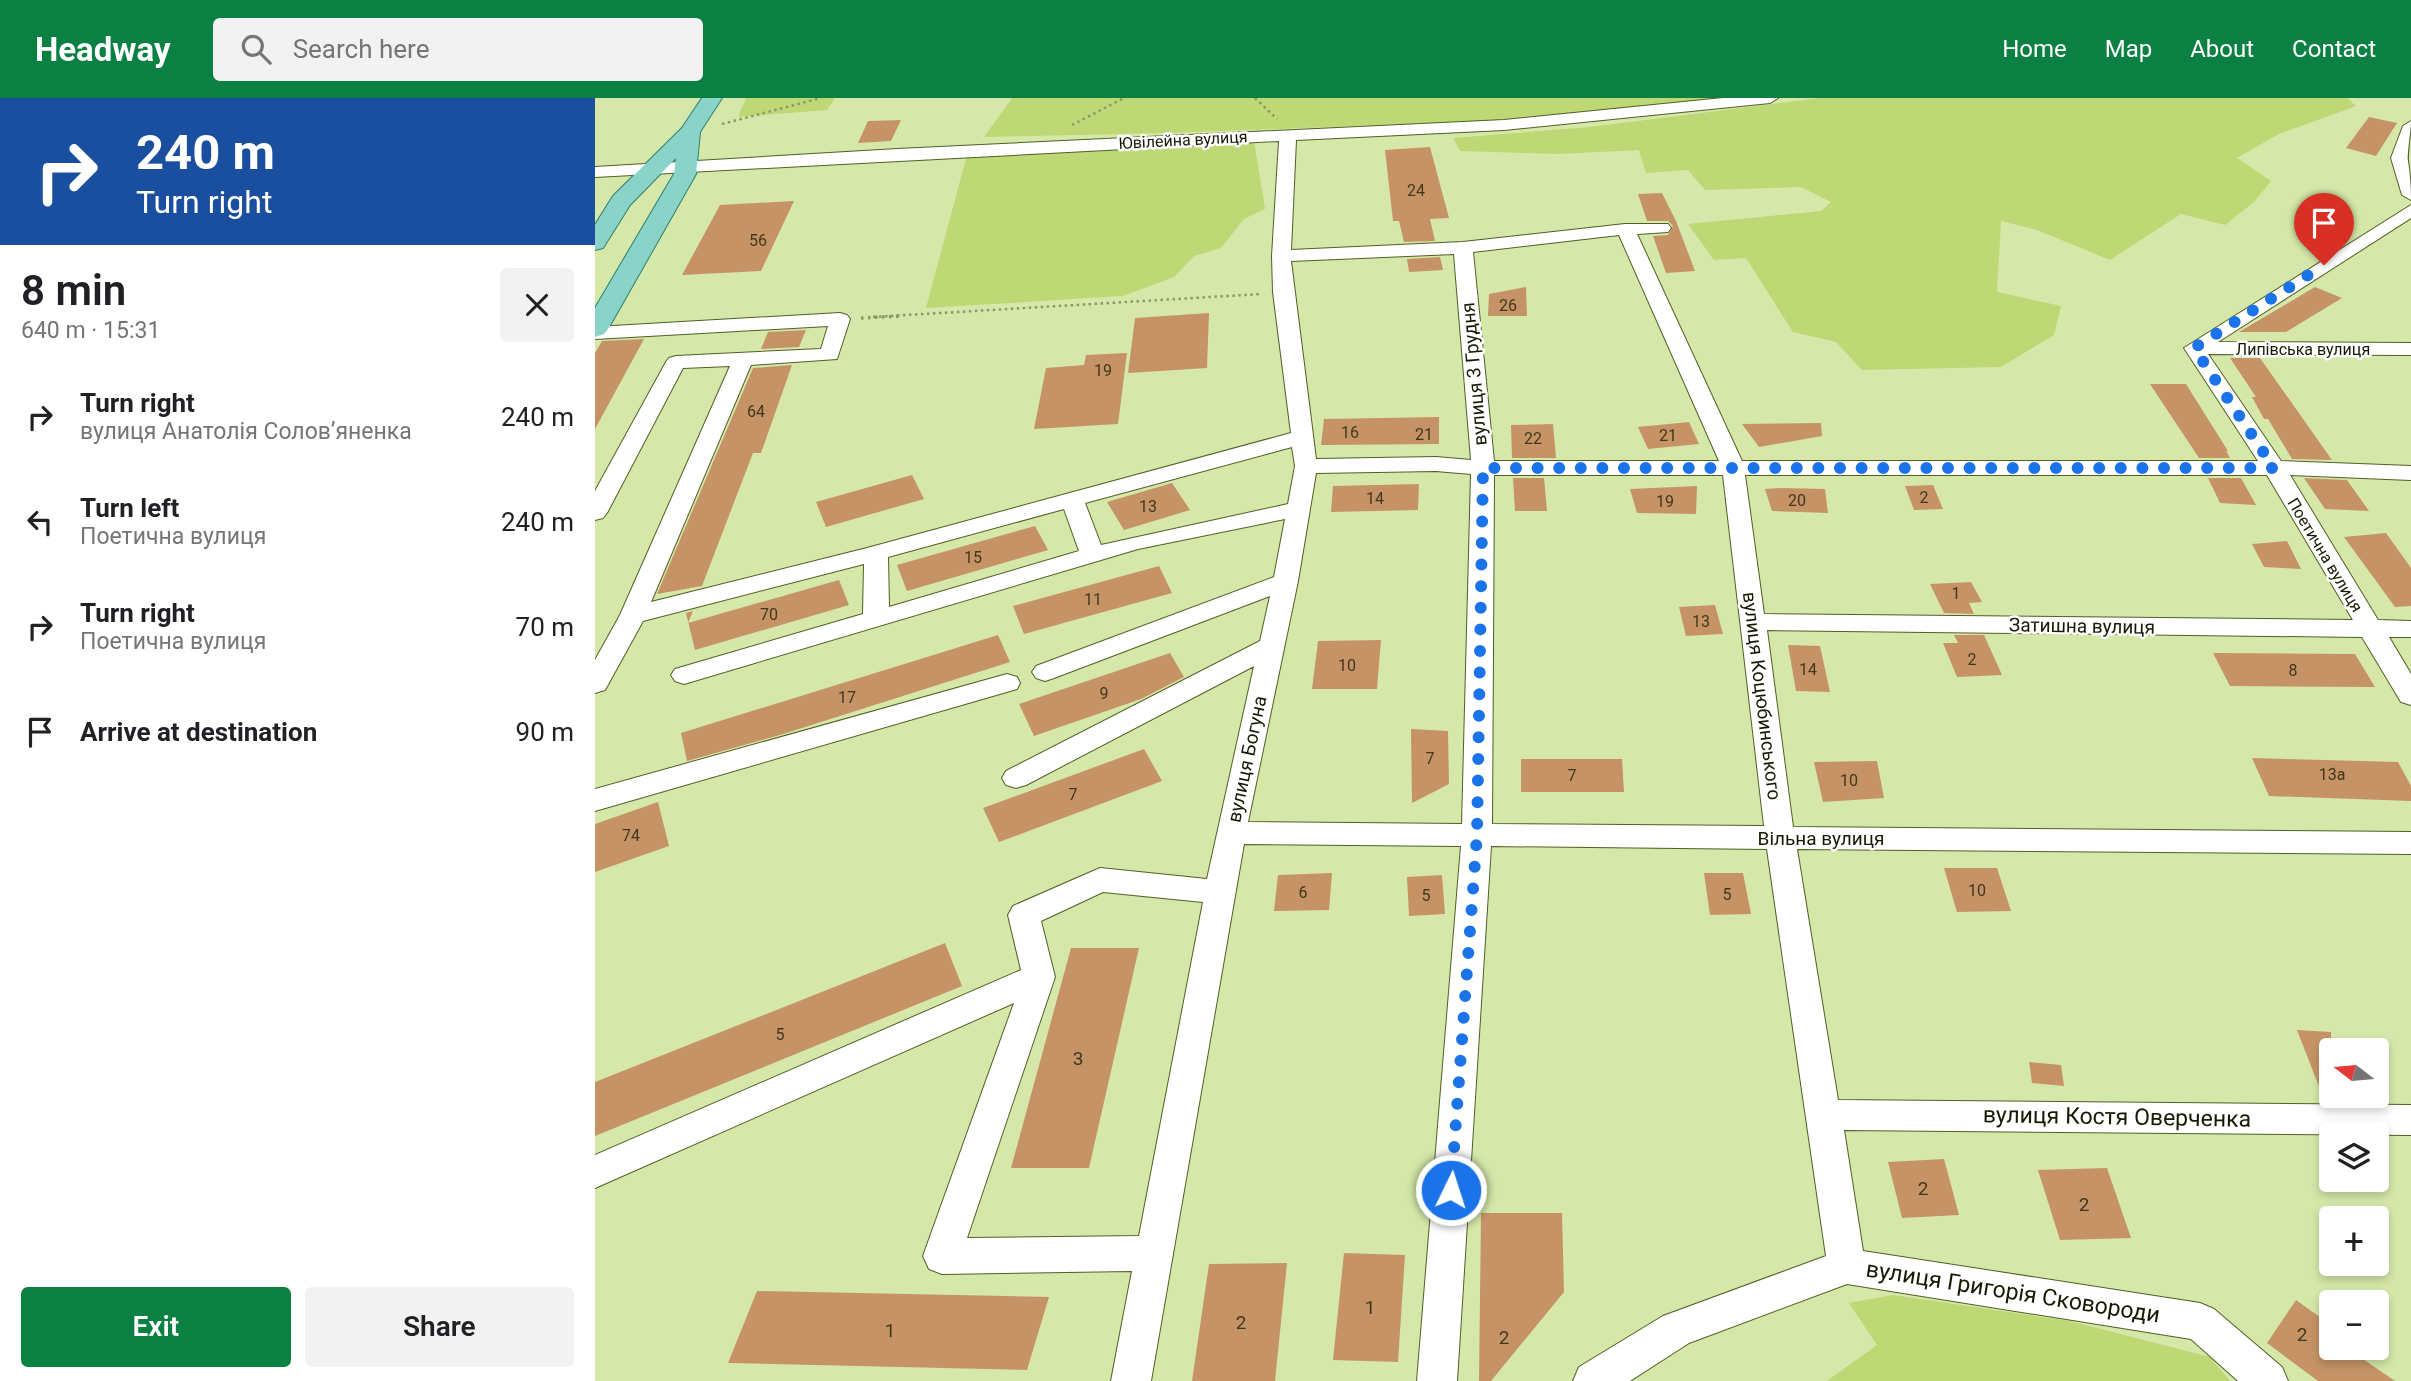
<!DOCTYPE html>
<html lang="en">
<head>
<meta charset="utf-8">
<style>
  :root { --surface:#fff; --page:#f2f2f2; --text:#202124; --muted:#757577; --accent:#0b8043 }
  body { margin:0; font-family:Roboto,sans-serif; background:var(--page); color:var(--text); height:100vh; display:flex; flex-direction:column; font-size:26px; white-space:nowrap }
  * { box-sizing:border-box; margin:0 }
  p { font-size:23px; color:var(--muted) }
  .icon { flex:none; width:38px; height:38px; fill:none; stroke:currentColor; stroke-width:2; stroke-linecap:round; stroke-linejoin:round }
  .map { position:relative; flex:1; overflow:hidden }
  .side { display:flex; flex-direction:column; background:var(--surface); width:595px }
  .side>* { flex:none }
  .hud { background:#1a4fa0; color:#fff; overflow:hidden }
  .needle { width:46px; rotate:286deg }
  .fabs { position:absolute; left:1724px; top:940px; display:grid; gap:14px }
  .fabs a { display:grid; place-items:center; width:70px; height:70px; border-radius:7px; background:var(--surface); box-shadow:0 4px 10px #0003; font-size:35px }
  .pin { position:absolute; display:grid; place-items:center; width:60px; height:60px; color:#fff; margin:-72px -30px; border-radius:50% 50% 50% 0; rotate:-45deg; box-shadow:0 0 7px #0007 }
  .pin .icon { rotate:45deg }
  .me { position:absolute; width:77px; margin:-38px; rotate:4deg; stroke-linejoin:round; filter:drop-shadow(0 0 5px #0008) }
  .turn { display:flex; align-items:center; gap:24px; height:147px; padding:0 21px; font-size:32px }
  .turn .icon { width:91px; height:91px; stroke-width:2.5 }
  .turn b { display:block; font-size:49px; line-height:60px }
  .round { display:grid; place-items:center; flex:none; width:74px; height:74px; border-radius:7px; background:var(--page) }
  .overview { display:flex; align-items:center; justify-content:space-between; height:119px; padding:0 21px }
  h1 { font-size:42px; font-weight:600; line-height:52px }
  .primary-button { display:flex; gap:14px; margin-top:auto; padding:14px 21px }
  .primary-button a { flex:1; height:80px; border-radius:7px; background:var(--accent); color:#fff; font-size:28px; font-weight:600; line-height:80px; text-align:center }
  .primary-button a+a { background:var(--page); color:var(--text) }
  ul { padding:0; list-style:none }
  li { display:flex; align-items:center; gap:21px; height:105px; padding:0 21px }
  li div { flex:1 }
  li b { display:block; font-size:26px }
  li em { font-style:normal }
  header { display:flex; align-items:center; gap:42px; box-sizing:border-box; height:98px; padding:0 35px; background:var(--accent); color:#fff }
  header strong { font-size:33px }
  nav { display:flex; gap:38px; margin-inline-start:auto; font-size:24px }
  .search { width:490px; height:63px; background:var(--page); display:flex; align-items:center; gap:18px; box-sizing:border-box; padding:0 24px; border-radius:7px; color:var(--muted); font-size:26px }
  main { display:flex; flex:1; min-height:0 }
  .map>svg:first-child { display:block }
  .green { fill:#bdd875 }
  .building { fill:#c69367 }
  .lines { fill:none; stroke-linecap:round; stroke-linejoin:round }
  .minor-casing { stroke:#505f24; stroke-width:2 }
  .major-casing { stroke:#2d7f6c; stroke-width:2 }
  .path-far1 { stroke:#8b996a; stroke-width:2.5; stroke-dasharray:2.5 3.5; stroke-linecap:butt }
  .path { stroke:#8b996a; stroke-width:3.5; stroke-dasharray:2.5 4.5; stroke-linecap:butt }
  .minor { fill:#fff; fill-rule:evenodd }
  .major { fill:#89d3c9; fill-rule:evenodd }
  .route { stroke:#1a73e8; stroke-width:12; stroke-dasharray:0 21.6 }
  .labels { text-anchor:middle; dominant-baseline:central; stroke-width:5; stroke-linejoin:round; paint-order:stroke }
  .far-street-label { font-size:16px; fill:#141a03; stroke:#fff }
  .number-label { font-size:16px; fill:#40381c }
  .street-label { font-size:19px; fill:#141a03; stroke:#fff }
  .near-number-label { font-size:19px; fill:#40381c }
  .near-street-label { font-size:23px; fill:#141a03; stroke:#fff }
</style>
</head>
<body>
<header>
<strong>Headway</strong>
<div class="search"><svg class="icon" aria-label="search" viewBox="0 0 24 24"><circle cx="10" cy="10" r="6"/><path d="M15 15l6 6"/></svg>Search here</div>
<nav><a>Home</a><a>Map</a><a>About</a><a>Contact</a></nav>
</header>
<main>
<section class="side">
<div class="hud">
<div class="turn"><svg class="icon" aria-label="right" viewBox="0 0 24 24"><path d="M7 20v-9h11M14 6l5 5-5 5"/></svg><div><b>240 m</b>Turn right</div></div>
</div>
<div class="overview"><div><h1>8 min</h1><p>640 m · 15:31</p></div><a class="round"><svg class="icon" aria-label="close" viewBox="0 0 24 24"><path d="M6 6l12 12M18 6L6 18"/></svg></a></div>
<ul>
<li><svg class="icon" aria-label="right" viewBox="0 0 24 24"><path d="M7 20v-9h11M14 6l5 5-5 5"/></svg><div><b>Turn right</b><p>вулиця Анатолія Соловʼяненка</p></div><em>240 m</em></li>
<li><svg class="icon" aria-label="left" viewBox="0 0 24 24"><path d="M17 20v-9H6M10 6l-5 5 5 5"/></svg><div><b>Turn left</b><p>Поетична вулиця</p></div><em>240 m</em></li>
<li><svg class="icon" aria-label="right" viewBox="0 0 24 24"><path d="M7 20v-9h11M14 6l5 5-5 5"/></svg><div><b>Turn right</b><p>Поетична вулиця</p></div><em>70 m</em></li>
<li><svg class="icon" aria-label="arrive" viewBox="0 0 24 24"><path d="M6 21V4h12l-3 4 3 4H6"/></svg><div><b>Arrive at destination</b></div><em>90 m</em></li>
</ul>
<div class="primary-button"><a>Exit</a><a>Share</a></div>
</section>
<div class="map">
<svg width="1816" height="1283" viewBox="0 0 1816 1283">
  <rect width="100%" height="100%" fill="#d5e8a9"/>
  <g class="green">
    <path d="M151,0h89l-8,12 -89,7z"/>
    <path d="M417,0h732l-238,22 -335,13 -187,4z"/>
    <path d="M1225,0h527l9,8 -77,28 -42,24 34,23 -17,21 -29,23 -44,-11 -71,46 -73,-30 -36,-9 -4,71 64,14 -7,29 -53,32 -139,3 -26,-28 -43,-10 -47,-74 -32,2 -26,-36 133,-13 10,-9 -30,-15 -96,3 -17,-20 -42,3 -7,-23 -81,4 -98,-3 -7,-13 137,-11z"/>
    <path d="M659,43l11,68 -21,10 -23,29 -27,8 -20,21 -51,19 -197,12 41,-153z"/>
    <path d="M1298,1197l177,26 140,36 20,24h-403l50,-36 -28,-42z"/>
  </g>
  <g class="building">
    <path d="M1774,19l28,6 -21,33 -30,-8z"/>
    <path d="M306,22l-10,21 -33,2 10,-22z"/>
    <path d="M835,49l19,71 -19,1 5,22 -31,1 -5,-21h-6l-8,-71z"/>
    <path d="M1067,95l14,28 19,50 -29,2 -13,-37 15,-1 5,-9 -5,-5h-21l-9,-27z"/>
    <path d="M199,103l-33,70 -79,4 38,-70z"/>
    <path d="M845,159l3,13 -34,2 -2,-13z"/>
    <path d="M931,189l1,29h-39l1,-22z"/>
    <path d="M1720,189l27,11 -56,34h-47z"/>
    <path d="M614,215l-2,55 -79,5 7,-55z"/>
    <path d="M211,232l-7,17 -38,2 7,-17z"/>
    <path d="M49,241l-49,90v-76l7,-12z"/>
    <path d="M532,255l-9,71 -84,5 12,-61 38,-3 2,-10z"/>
    <path d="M1635,260h30l72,102 -40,-1 -24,-40h-4l-12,-22h4z"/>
    <path d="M197,267l-31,88h-8l-51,133 -45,8 96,-226z"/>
    <path d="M1555,286h36l42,67h-2l4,7h-31z"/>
    <path d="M844,319v27l-118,1 3,-26z"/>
    <path d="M1094,324l10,22 -51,5 -10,-22z"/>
    <path d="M1226,325l1,13 -63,11 -17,-23z"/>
    <path d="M958,326l3,34h-44l-1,-33z"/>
    <path d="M317,377l12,24 -98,28 -10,-25z"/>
    <path d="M918,380h31l3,33h-32z"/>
    <path d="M1613,380h33l15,27 -36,-2z"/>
    <path d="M1709,380l43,2 22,31 -44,-2z"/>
    <path d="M577,385l18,27 -66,20 -17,-28z"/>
    <path d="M824,386l-1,26 -87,2 2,-26z"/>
    <path d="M1338,387l10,24 -29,1 -9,-24z"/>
    <path d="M1102,388l-1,28 -59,-1 -7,-24z"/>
    <path d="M1185,390l45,1 3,24 -56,-2 -7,-22z"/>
    <path d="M440,428l13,24 -141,41 -10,-26z"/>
    <path d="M1791,435l25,35v38l-16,1 -51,-70z"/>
    <path d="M1692,443l14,28 -37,-2 -12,-23z"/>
    <path d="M564,468l13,27 -148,41 -11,-28z"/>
    <path d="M244,482l10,25 -154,45 -9,-37 7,-2 -5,12z"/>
    <path d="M1376,484l11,20 -13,1 5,11 -30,-1 -14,-29z"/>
    <path d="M1120,507l8,29 -37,2 -7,-29z"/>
    <path d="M403,537l12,27 -230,73 -93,26 -6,-28z"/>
    <path d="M1359,537h30l18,40 -45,2 -14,-34h15z"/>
    <path d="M786,542l-4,49h-65l6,-48z"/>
    <path d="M1193,547l32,1 10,46 -34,-1z"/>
    <path d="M575,555l14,24 -43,22 -107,37 -15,-32z"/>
    <path d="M1618,555l142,1 20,33 -145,-1z"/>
    <path d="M816,631l37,2 1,53 -37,19z"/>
    <path d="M549,651l18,32 -163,61 -16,-34z"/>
    <path d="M1657,660l146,4 13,24v15l-142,-5z"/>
    <path d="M926,661h101l2,33h-103z"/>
    <path d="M1282,663l7,37 -61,4 -9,-40z"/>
    <path d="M63,704l11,44 -74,26v-48z"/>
    <path d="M1349,770h53l14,43 -54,1z"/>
    <path d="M737,775l-3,37 -55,1 4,-36z"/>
    <path d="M1109,775h39l8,41 -41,1z"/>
    <path d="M847,777l3,39 -36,2 -2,-39z"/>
    <path d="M350,845l17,43 -367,150v-54z"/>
    <path d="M476,850h68l-50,220h-78z"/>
    <path d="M1702,932l34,2v70h-6z"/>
    <path d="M1434,964l32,3 3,21 -32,-3z"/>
    <path d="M1349,1061l15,56 -57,3 -14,-56z"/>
    <path d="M1512,1070l24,70 -71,2 -22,-70z"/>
    <path d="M886,1115h81l2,79 -73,89h-12z"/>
    <path d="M749,1155l61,2 -7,107 -65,-2z"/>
    <path d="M692,1165l-12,118h-83l17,-117z"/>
    <path d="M162,1193l292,6 -22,73 -299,-7z"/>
    <path d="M1701,1202l35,25v23h16l48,33h-77l-51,-38z"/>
  </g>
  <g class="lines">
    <g class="minor-casing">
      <g id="minor">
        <path d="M1128,0h55l-8,5 -266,27 -208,10 -5,110 172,-8 162,-18h43l3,4 -3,4 -31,2 105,227h516l-74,-113 227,-143v13l-193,124 193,1v12l-203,-1 73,107 130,5v14l-121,-5 88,145 33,1v16h-22l22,37v31l-10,-3 -39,-65 -595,-7 26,197 618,5v22l-614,-5 41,251 573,5v30l-567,-5 19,121 337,52 14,6 68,58 6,14h-50l-47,-42 -344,-55 -158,59 -59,38h-57l6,-14 84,-51 163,-60 -59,-407 -276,-3 -34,535h-40l44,-535 -217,-2 -93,537h-40l21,-110 -190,3 -13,-5 -6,-13 91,-253 -419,185v-33l426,-185 -13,-55 5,-9 87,-38 107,11 47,-213 -228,119 -10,3 -10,-3 -4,-7 4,-7 254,-130 10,-45 -216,82 -9,3 -9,-3 -4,-6 4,-6 238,-89 11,-58 -147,30 -454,135 -9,-3 -4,-6 4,-6 188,-55 1,-50 -221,57 -38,69 -10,3v-33l25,-45 110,-249 -47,2 -76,145 -4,5 -8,2v-29l71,-129 3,-4 7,-2 145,-7 7,-23 -233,13v-12l245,-14 7,2 3,4 -13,40 -86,6 -100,237 216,-54 424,-115 -18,-141 -1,-36 7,-115 -684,36v-10l302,-18 607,-29zM1024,137l100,226h-225l-21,-209zM859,156l17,206 -35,-3 -120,2 -25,-198zM697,349l3,19 -7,38 -187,41 -16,-42zM841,373l35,3 -9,350 -214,-2 50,-241 18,-108zM899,377h229l41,351 -272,-2zM1150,377h522l86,145 -589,-6zM469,411l15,42 -190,56 -1,-50zM508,794l100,10 -64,334 -172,2 88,-261 -14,-56z"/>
        <path d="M1816,23c0,10 -4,32 -3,40 2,13 3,25 3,39l-9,-5 -11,-37 12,-32z"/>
        <path d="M412,576l10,3 3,6 -3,6 -422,122v-22z"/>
      </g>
    </g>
    <g class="major-casing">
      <path id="major" d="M107,0h20l-22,34 -4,42 -88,155 -4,5 -9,3v-29l79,-134 2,-16 -46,47 -27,43 -8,2v-25l18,-29 69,-68z"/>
    </g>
    <g class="path-far1">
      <path d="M660,0l22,21"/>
      <path d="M127,26l99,-26"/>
      <path d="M477,27l52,-27"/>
      <path d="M278,219l388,-23"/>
    </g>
    <path class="path" d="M266,220l41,-2"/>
    <use href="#minor" class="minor"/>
    <use href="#major" class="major"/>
  </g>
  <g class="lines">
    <path class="route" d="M856,1092l26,-355 6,-367h791l-80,-120 130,-83"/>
  </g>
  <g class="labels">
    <g class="far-street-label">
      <text transform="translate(588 42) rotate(-3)">Ювілейна вулиця</text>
      <text x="1708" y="251">Липівська вулиця</text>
      <text transform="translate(1730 457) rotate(59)">Поетична вулиця</text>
    </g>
    <g class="number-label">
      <text x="821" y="92">24</text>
      <text x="163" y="142">56</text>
      <text x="913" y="207">26</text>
      <text x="508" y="272">19</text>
      <text x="161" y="313">64</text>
      <text x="755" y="334">16</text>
      <text x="829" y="336">21</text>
      <text x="1073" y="337">21</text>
      <text x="938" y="340">22</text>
      <text x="1329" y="399">2</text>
      <text x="780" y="400">14</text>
      <text x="1202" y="402">20</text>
      <text x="1070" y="403">19</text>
      <text x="553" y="408">13</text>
      <text x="378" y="459">15</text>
      <text x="1361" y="495">1</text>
      <text x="498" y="501">11</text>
      <text x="174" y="516">70</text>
      <text x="1106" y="523">13</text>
      <text x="1377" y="561">2</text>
      <text x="752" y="567">10</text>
      <text x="1213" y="571">14</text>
      <text x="1698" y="572">8</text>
      <text x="509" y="595">9</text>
      <text x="252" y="599">17</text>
      <text x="835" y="660">7</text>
      <text x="1737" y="676">13а</text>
      <text x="977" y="677">7</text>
      <text x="1254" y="682">10</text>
      <text x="478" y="696">7</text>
      <text x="36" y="737">74</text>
      <text x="1382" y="792">10</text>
      <text x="708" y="794">6</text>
      <text x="1132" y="796">5</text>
      <text x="831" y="797">5</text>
      <text x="185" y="936">5</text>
    </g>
    <g class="street-label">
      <text transform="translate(879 276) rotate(-95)">вулиця 3 Грудня</text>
      <text transform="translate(1487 528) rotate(1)">Затишна вулиця</text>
      <text transform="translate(1167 598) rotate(83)">вулиця Коцюбинського</text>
      <text transform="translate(652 661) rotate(-78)">вулиця Богуна</text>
      <text x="1226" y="740">Вільна вулиця</text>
    </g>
    <g class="near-number-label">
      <text x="483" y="960">3</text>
      <text x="1328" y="1090">2</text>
      <text x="1489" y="1106">2</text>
      <text x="775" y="1209">1</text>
      <text x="646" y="1224">2</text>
      <text x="295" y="1232">1</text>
      <text x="1707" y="1236">2</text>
      <text x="909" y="1239">2</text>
    </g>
    <g class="near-street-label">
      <text transform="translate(1522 1019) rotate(1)">вулиця Костя Оверченка</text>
      <text transform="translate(1418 1194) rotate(9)">вулиця Григорія Сковороди</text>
    </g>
  </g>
</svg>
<div class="fabs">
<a><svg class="needle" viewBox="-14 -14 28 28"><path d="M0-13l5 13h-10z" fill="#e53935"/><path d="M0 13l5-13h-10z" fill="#757577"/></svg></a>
<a><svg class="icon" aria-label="layers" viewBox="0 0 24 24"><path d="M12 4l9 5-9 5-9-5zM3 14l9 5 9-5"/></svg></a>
<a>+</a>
<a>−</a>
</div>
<div class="pin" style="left:1729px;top:167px;background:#d93025"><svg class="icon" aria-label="arrive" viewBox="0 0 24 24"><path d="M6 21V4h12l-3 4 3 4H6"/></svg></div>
<svg class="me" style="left:856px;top:1092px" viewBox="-20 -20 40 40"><circle r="17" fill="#1a73e8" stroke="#fff" stroke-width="3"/><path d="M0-11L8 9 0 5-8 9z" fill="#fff"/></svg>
</div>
</main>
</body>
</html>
